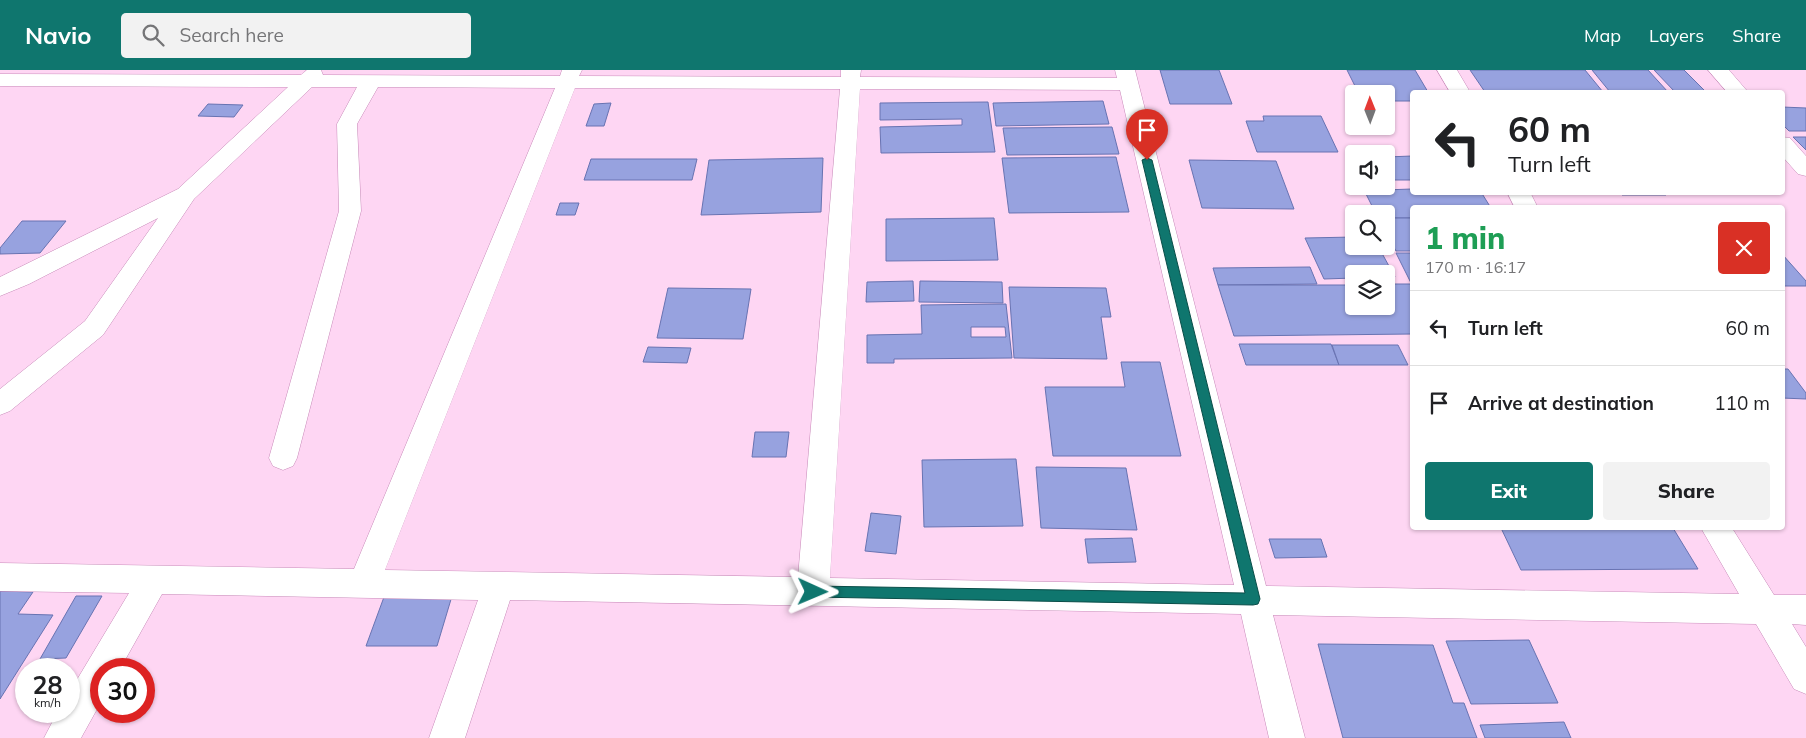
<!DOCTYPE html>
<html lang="en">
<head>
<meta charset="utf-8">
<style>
  :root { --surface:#fff; --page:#f2f2f2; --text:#202124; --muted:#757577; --line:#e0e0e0; --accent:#0f766e }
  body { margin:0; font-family:Mulish,sans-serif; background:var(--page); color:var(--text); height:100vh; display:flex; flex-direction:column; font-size:19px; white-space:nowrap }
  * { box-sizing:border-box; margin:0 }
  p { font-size:16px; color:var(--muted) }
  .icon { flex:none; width:28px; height:28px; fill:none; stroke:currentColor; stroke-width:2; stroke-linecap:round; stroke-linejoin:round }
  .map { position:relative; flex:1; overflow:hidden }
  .sheet { position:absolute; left:1410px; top:135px; width:375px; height:325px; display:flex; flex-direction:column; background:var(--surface); border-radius:5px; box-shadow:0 1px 4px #0004 }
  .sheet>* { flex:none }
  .hud { position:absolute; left:1410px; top:20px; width:375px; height:105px; border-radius:5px; box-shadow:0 1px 4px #0004; background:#fff; color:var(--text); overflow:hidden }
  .needle { width:32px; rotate:359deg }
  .buttons { position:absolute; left:1345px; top:15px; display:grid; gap:10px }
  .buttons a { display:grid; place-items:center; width:50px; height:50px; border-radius:5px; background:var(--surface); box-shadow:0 1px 4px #0004; font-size:25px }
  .speed { position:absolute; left:15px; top:588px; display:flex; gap:10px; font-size:25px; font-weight:700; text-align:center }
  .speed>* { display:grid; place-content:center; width:65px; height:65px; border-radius:50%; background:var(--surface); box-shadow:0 1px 4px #0004; line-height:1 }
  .speed small { font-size:12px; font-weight:400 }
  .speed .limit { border:8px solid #d22; background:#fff; color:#111 }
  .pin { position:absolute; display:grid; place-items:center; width:42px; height:42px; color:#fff; margin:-51px -21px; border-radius:50% 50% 50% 0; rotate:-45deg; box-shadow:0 0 5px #0007 }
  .pin .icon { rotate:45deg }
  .me { position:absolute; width:55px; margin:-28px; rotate:91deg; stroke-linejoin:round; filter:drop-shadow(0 0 4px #0008) }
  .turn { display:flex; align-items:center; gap:18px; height:105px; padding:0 15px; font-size:22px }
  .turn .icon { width:65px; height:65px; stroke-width:2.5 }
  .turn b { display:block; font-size:35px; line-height:42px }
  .round { display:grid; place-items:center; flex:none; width:52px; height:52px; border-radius:5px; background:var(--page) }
  .summary { display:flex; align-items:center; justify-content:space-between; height:85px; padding:0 15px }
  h1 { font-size:30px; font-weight:800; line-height:38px; color:#1e9e55 }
  .primary-button { display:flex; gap:10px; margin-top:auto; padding:10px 15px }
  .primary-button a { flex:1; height:58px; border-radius:5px; background:var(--accent); color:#fff; font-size:20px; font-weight:800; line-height:58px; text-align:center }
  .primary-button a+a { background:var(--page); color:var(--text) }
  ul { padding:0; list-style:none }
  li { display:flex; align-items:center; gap:15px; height:75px; padding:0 15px; border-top:1px solid var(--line) }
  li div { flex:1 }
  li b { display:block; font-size:19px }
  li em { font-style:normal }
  header { display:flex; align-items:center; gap:30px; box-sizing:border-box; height:70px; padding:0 25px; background:var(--accent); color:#fff }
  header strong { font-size:24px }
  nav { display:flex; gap:28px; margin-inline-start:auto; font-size:18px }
  .search { width:350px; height:45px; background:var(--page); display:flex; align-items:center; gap:12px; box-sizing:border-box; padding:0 18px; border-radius:5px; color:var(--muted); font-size:19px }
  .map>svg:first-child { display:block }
  .building { fill:#97a2df; stroke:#6873b2; fill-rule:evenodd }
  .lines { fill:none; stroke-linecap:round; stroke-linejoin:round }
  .minor-casing { stroke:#c789b8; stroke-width:1 }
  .minor { fill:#fff; fill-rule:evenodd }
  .route { fill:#0f766e; stroke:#0a4d48 }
</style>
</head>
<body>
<header>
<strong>Navio</strong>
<div class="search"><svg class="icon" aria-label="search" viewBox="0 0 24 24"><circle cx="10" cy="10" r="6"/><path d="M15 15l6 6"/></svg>Search here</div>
<nav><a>Map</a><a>Layers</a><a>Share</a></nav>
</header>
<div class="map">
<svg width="1806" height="668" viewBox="0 0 1806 668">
  <rect width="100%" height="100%" fill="#fed6f3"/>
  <g class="building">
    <path d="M1160,0h59l13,34h-62z"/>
    <path d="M1347,0h68l13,22h-16v9h-26v-7h-27z"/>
    <path d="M1470,0h115l18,22h-118z"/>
    <path d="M1592,0h56l20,22h-58z"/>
    <path d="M1654,0h30l22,22h-31z"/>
    <path d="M1103,31l6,23 -113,2 -3,-23z"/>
    <path d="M988,32l7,50 -114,1 -1,-26 82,-2v-6l-82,1v-17z"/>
    <path d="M611,33l-7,23h-18l8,-22z"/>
    <path d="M208,34l35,1 -9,12 -36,-1z"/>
    <path d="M1782,37l24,1v23h-17l-7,-7z"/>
    <path d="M1263,46h58l17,36h-81l-11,-31h18z"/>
    <path d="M1112,57l7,27 -112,1 -4,-27z"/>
    <path d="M1793,67h13v13z"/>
    <path d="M1412,86v24h-26v-23z"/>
    <path d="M1116,87l13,55 -120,1 -7,-55z"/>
    <path d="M823,88l-2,54 -120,3 8,-55z"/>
    <path d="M591,89h106l-5,21h-108z"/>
    <path d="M1189,90l87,1 18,48 -92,-1z"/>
    <path d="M1362,116h19l2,4 29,-1v3h69l10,16h-79v10h-26v-4h-10z"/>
    <path d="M1620,122h44l2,3h-44z"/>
    <path d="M560,133h19l-4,12h-19z"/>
    <path d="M994,148l4,42 -112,1v-42z"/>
    <path d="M1386,148h26v33h-16l-10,-18z"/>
    <path d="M22,151h44l-26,32 -40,1v-6z"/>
    <path d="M1354,167v9h24l17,31 -9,1v-4h-32v4l-30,1 -19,-41z"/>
    <path d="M1396,183h16v30h-1z"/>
    <path d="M1782,184l24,27v5h-24z"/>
    <path d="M1310,197l7,17 -99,1 -5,-17z"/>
    <path d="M913,211l1,20 -48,1 1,-20z"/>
    <path d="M920,211l82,1 1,21 -84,-1z"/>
    <path d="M1386,214h26v14h-1l1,4v32l-178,2 -16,-51h136v21h32z"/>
    <path d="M1009,217l97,1 5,29h-10l6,42 -93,-1z"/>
    <path d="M668,218l83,1 -8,50 -86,-1z"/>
    <path d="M1006,234l6,54 -118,1v4h-27v-28l55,-1 -1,-29zM971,257h34l1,10h-35z"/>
    <path d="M1239,274h92l8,21h-93z"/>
    <path d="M1332,275h66l10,20h-69z"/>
    <path d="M648,277l43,1 -4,15 -44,-1z"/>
    <path d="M1121,292h39l21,94h-128l-8,-69h80z"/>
    <path d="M1782,299h6l18,24v6l-24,-1z"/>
    <path d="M755,362h34l-3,25h-34z"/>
    <path d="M1016,389l7,67 -99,1 -2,-67z"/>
    <path d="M1036,397l90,1 11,62 -96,-2z"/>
    <path d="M871,443l30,3 -5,38 -31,-3z"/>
    <path d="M1501,458h172l25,41 -177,1z"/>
    <path d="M1132,468l4,24 -48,1 -3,-24z"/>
    <path d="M1269,469h52l6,18 -52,1z"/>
    <path d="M0,521l33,1 -15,22 35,1 -53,84z"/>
    <path d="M76,526h26l-36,62 -26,1z"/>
    <path d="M452,526l-15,50h-71l18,-49z"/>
    <path d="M1529,570l29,63 -87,1 -25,-63z"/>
    <path d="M1318,574l115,1 20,58h11l13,35h-134z"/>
    <path d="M1564,652l7,16h-86l-5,-13z"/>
  </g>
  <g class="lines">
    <g class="minor-casing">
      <g id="minor">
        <path d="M307,0h14l2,5 237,1 2,-6h20l-3,6 262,1v-7h20l-1,7 257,1 -2,-8h20l131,516 473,8 -38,-66h31l42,67h32v30l-14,-1 14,23v47l-12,-5 -38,-65 -483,-9 32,123h-36l-28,-124 -731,-14 -45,138h-36l49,-138 -316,-6 -42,75h-19v33l-20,36h-37l14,-27h11v-18l60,-100 -129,-2v-28l354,6 201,-481 -177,-1 -21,37 4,87 -64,247 -4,8 -10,4 -10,-4 -4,-8 70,-247 -2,-87 20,-37h-45l-118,112 -91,136 -93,76 -10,4v-26l85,-68 73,-103 -129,66 -29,12v-19l178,-88 110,-102 -288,-1v-12l301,1zM575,18l265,1 -42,488 -413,-7zM860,19l260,1 114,495 -404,-7z"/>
        <path d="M1437,0h20l13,22h-20z"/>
        <path d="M1708,0h21l19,22h-21z"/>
        <path d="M1782,67l8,1 16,18v20l-8,-2 -16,-18z"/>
        <path d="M1507,122h23l8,16h-23z"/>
      </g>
    </g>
    <use href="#minor" class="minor"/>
  </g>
  <path class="route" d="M1147,88l5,2 108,439 -2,5 -5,1 -440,-8 -5,-1 -2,-4 2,-5 5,-1 432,7 -103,-433z"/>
</svg>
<div class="buttons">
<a><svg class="needle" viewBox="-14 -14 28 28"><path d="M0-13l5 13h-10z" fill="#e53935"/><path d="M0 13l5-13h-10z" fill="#757577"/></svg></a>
<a><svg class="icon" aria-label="sound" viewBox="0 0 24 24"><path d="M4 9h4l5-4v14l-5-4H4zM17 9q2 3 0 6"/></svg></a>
<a><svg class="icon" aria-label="search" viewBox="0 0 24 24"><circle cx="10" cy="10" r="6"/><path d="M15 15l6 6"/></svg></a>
<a><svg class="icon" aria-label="layers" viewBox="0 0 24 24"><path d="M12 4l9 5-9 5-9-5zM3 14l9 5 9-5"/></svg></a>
</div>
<div class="speed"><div>28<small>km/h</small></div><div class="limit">30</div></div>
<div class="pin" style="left:1147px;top:90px;background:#d93025"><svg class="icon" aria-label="arrive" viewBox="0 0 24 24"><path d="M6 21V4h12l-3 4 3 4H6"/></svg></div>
<svg class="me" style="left:813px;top:522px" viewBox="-20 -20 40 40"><path d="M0-17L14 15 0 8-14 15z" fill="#0f766e" stroke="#fff" stroke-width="4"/></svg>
<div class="hud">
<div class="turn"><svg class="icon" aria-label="left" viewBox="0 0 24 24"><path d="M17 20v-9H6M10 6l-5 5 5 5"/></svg><div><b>60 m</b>Turn left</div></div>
</div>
<section class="sheet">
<div class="summary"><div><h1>1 min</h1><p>170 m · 16:17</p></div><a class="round" style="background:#d93025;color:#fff"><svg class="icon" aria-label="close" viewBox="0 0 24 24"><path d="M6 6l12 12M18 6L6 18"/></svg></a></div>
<ul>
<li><svg class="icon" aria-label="left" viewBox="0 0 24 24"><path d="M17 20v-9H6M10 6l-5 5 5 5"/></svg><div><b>Turn left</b></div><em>60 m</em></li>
<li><svg class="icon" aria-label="arrive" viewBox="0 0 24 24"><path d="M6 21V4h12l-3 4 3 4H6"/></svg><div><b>Arrive at destination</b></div><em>110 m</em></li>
</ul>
<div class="primary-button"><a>Exit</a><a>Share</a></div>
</section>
</div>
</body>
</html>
